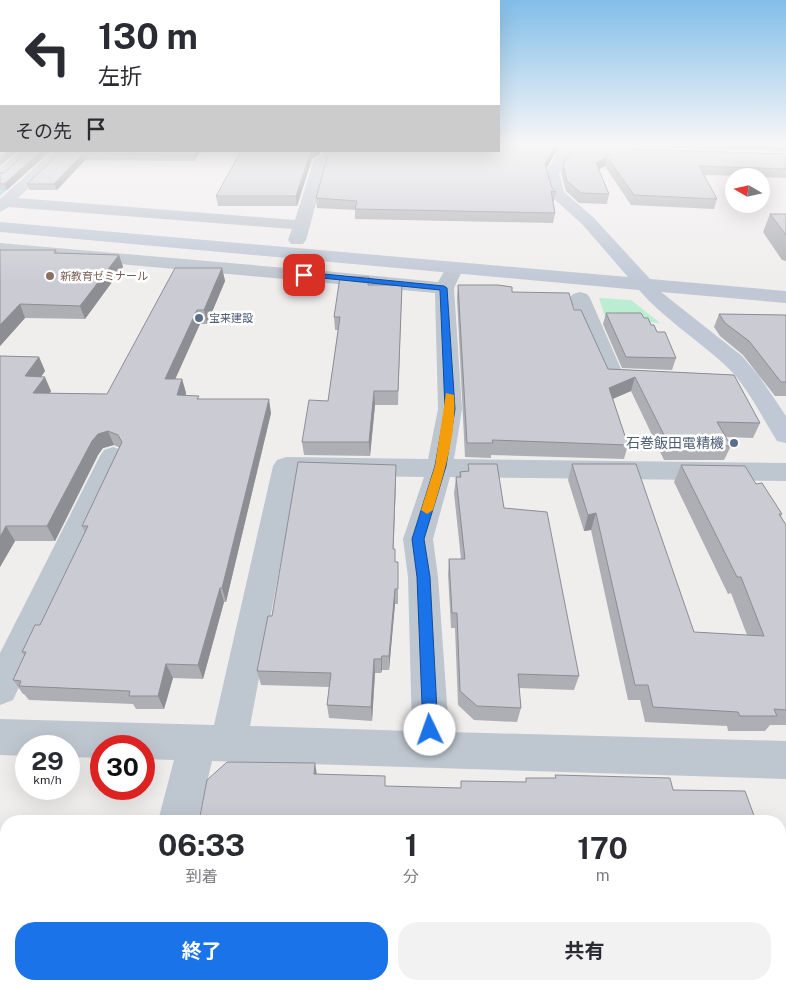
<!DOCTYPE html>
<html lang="ja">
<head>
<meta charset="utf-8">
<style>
  :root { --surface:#fff; --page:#f2f2f3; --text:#2b2b33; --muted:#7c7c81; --accent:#1a73e8 }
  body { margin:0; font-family:"Public Sans","Noto Sans JP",sans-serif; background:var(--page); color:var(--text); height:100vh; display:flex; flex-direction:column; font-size:19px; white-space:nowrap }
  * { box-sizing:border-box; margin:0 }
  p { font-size:16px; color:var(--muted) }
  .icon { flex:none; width:28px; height:28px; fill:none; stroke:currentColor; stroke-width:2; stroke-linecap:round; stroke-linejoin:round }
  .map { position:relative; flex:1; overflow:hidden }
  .sheet { position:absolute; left:0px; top:815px; width:786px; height:175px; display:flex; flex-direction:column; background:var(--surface); border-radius:20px 20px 0 0; box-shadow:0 5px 20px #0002 }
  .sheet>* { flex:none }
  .guide { position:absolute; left:0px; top:0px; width:500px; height:152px; box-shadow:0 5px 20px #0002; background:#fff; color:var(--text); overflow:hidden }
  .needle { width:32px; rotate:279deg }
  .tools { position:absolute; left:725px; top:168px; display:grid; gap:10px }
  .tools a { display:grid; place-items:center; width:45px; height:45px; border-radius:50%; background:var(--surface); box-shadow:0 5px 20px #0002; font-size:25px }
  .speed { position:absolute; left:15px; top:735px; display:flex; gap:10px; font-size:25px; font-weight:700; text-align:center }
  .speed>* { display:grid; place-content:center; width:65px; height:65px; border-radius:50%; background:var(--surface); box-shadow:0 5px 20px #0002; line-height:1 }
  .speed small { font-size:12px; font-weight:400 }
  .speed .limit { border:8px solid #d22; background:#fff; color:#111 }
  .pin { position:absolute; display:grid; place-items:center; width:42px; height:42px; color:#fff; margin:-21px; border-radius:10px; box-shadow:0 2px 8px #0006 }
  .me { position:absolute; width:55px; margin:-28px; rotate:357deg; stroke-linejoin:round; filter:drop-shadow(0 0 4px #0008) }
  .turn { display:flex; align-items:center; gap:18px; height:105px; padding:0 15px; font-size:22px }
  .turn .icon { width:65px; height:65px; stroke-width:2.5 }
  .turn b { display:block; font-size:35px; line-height:42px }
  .then { display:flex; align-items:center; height:48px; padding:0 15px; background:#0003; gap:10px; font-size:19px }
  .eta { display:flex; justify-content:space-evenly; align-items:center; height:85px; text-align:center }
  .eta b { font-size:30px; font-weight:700; line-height:35px }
  .action { display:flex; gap:10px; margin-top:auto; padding:10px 15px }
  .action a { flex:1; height:58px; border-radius:20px; background:var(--accent); color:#fff; font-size:20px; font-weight:700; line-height:58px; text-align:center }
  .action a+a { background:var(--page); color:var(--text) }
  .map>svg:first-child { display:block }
  .green { fill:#bbedd3 }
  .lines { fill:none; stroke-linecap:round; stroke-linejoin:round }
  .stream { fill:#89cdea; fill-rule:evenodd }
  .street { fill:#bec6cf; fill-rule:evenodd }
  .secondary { fill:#c0c8d6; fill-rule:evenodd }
  .wall { fill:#aeafb5 }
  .shaded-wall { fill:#8d8e94 }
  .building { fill:#cacbd3; stroke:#8d8e94 }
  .route { fill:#1a73e8; stroke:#114b97 }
  .slow { fill:#f59e0b }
  .education-dot { fill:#8d6e63; stroke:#fff; stroke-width:2 }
  .service-dot { fill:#5c6f8a; stroke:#fff; stroke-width:2 }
  .labels { text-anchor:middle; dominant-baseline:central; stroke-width:5; stroke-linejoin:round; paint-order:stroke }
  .far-education-label { font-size:11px; fill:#785e54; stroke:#fff; text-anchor:start }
  .far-service-label { font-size:11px; fill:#4e5e75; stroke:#fff; text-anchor:start }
  .service-label { font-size:14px; fill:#4e5e75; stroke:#fff; text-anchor:end }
</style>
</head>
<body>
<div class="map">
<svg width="786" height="990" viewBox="0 0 786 990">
  <rect width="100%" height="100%" fill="#f0eded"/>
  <path class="green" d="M599,298l32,2 29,23 -54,-3z"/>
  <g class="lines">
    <path class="stream" d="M14,179l3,2 -1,1 -16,14v-5z"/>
    <g class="street">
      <path d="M20,151h15l-30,27 -5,1v-11z"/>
      <path d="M53,151h15l-50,47 277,22 19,-60 8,-5 1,-4h14l-4,10 -6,2 -21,77 -3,4h-12l-3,-4 4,-11 -283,-22 -9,5v-13z"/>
      <path d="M0,243l298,26 10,-18h12l3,4 -8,15 123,12 10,-17h12l3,4 -9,19 8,121 -8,50 332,4v18l-336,-4 -17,62 5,38 11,155 337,9v38l-574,-18 -14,60h-40l16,-61 -30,-1v-13h-43v12l-32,-1v-11h-43v10l-26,-1v-36l214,6 59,-259 4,-6 9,-3 142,2 10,-50 -3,-116 -435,-40zM297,475l127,2 -21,62 5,38 4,154 -162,-5z"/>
      <path d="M580,292l7,2 3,4 31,71 29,3 3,5 -3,5 -8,2 -38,-3 -34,-83 3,-4z"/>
      <path d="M113,447l9,3 4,6 -113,244 -13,5v-52l100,-197 4,-6z"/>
      <path d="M116,984h48l-1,6h-48z"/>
    </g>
    <path class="secondary" d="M561,145h13l-8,19 -7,9 5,19 30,26 56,61 136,12v12l-125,-11 81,64 17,20 27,40v27l-9,-2c-16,-25 -30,-56 -52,-76 -28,-26 -61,-46 -86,-75l-639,-58v-10l628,55 -46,-53 -30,-27 -7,-24 7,-10z"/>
  </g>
  <g class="wall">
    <path d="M499,145h61l-14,24 6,19 4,4 -2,9h-1l2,12 -2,10 -198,-4v-9l-38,-2 -1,-10 18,-45z"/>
    <path d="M575,145h211v6l-210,-6z"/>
    <path d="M573,147l213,7v24l-25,-1v-1l-57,-1 13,24 -3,10 -83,-4 -26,-39 -6,3 10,25 -2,10 -28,-1 -13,-12 -5,-18 2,-9z"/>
    <path d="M61,151h68l-1,1 10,1 1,-2h62l-7,10 -109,-1 -28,30h-28l-2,-6z"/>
    <path d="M320,154l-8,5 -15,47h-79l-2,-10z"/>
    <path d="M0,173h4l3,17h-7z"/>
    <path d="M770,214h16v47l-4,-1 -19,-28z"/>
    <path d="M0,250h56l1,3 62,2 4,12 -38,52 -60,-1 -25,28z"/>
    <path d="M222,268l3,13 -18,43h-7l-25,55h7l4,14v2l14,4 71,14 -45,189h-2l-21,77 -30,-1 -9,31h-28l-3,-5 -104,-4 -5,-6h-1l-10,-14 12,-24 -3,-4 18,-27 45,-92 -3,-7 38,-78 -6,-3 -11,3 -5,7 -43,86h-40l-15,26v-211l39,1 6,14 -4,6 10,14 -1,2 57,1z"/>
    <path d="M369,285h33l-4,120h-23l-5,51 -66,-1 -2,-13 26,-41 10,-71h-3l-1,-13z"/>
    <path d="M458,285l54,7 62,18 34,59 126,6 26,48 -7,15 -27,-1 5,9 -7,14h-60l-33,-69 -18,8 15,46 -4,14 -133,-4v3l-26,-1 -8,-159z"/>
    <path d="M606,313l38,5 13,14 19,26 -4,12 -50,-2 -19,-44z"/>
    <path d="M719,314l67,1v81h-11l-32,-41 -23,-19 -6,-9z"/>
    <path d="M468,464l36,44 75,168 -5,14 -55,-2 2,20 -4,14 -43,-2 -16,-15 -3,-77h-4l-3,-54 1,-15h12l-7,-66 2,-16h3l1,-5 8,-1z"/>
    <path d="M572,464l122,168 53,3 -16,-42 -3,1 -54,-112 7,-17 75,19 26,30 -1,2 5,9v200h-16l-5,6h-37l-1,-5 -82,-4 -5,-22h-12l-37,-170 -7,1 -16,-51z"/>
    <path d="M396,465l-3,84 2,13h3v42h-3l-6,66h-7l-1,3h-6l-3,48 -43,-3 -2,-13 2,-18 -68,-2 -4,-14 15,-55z"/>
    <path d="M155,984h520l1,4 -4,2h-263v-2l-56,-2 -1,4h-201z"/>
    <path d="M718,984h62l6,6h-67z"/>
  </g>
  <g class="shaded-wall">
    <path d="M556,145h4l-17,29 2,-10z"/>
    <path d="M8,151h9l-17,15v-9z"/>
    <path d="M42,151h9l-44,39 -3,-6z"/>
    <path d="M196,151h5l-7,10 -1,-6z"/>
    <path d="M311,151h10l-1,3 -8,5 -15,47 -1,-10z"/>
    <path d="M83,154l2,6 -28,30 -3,-6z"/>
    <path d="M607,157l-2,9 -11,6 2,-9z"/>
    <path d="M119,255l4,12 -38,52 -5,-13z"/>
    <path d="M222,268l3,13 -18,43 -3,-14z"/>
    <path d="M20,304l5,14 -25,28v-21z"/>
    <path d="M197,310l3,14 -31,69 -4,-14z"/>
    <path d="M39,357l6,14 -13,19 -7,-14z"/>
    <path d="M45,377l6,14 -11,16 -7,-14z"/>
    <path d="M635,377l-4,14 -26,11 4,-14z"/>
    <path d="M182,379l4,14 -5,16 -4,-14z"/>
    <path d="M374,391l1,14 -5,51 -1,-14z"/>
    <path d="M269,399l2,14 -45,189 -4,-14z"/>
    <path d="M108,431l6,14 -11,3 -5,7 -43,86 -8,-15 45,-85 6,-7z"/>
    <path d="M396,465v15l-3,84v-15z"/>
    <path d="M596,513l-5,17 -7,1 4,-16z"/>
    <path d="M6,526l9,15 -15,26v-30z"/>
    <path d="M220,588l4,14 -21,77 -5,-14z"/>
    <path d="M395,589v15l-6,66v-14z"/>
    <path d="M382,656v14l-1,3v-14z"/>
    <path d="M374,659l1,14 -3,48 -1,-14z"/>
    <path d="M166,664l7,14 -9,31 -6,-13z"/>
    <path d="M315,763l2,12 -3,-1z"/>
    <path d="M23,984h19l-2,6h-19z"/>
    <rect x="351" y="984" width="1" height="6"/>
  </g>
  <g class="building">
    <path d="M0,145h1v6h7l-8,6z"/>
    <path d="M499,145h57l-11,19 7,24 4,4 -5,-1 4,22 -200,-4 2,-8 -41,-3 12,-43 6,-2 1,-2h164z"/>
    <path d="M573,147l213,7v15l-87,-3 18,33 -83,-4 -27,-38 -11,6 13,31 -28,-1 -14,-12 -4,-17z"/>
    <path d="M28,151h14l-38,33h-4v-11h4z"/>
    <path d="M61,151h66l1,2h10l1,-2h57l-3,4 -110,-1 -29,30h-27z"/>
    <path d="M241,151h70l-15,45h-80z"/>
    <path d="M770,214h16v21z"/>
    <path d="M0,250h56l-2,3 65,2 -39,51 -60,-2 -20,21z"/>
    <path d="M175,268h47l-18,42h-7l-32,69h17l-5,16 22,1 -2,3h72l-47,189h-2l-22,77 -32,-1 -8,32h-29l1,-5 -111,-5 2,-5 -8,-1 13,-28h-4l13,-27h5l48,-99h-6l40,-84 -4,-7 -10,-4 -10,3 -6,7 -45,85h-41l-6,11v-181l39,1 -14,19 20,1 -12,16 74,1z"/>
    <path d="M340,277h29l-1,8h34l-4,106h-24l-5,51h-67l7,-42 19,1 12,-84h-6z"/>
    <path d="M458,285h40l14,2v5l57,1 5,17h7l27,59 126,6 26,48 -43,-1 14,24 -62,-1 -34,-68 -26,11 19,57 -136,-5 1,3h-26z"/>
    <path d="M606,313h35l3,5h4l3,7h3l3,7h8l11,26 -50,-1z"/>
    <path d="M719,314l67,1v67h-5l-32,-41 -24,-18z"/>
    <path d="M298,462l98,3 -3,84h2v13h3v27h-3l-6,67h-7l-1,3h-7l-3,48 -44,-2 4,-32 -74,-2 11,-55h4z"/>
    <path d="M468,464h29l7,44 43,4 32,164 -61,-2 3,34 -44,-2 -17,-15 -3,-78h-5l-3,-54h16l-9,-82h5l-1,-5 9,-1z"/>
    <path d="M572,464h64l58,168 70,4 -23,-59h-4l-56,-112 64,1 11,18 6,-1 20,31h-3l7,11v185l-12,-1 3,7h-37l-2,-4 -85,-5 -5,-22h-13l-39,-172 -8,2z"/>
    <path d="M227,762l88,1 -1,11 71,2v10l76,2v-7l65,1v-4h30l-1,-3 115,3 3,12 72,1 11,30h-557l8,-41z"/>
    <path d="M780,850h6v140h-52l-2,-6h48z"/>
    <path d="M0,889l6,1v94h17l-2,6h-21z"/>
    <path d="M155,984h196v6h-200l1,-5z"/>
    <path d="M410,984h265l1,4 -11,-1v3h-255z"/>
  </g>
  <linearGradient id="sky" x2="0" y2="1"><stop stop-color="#82bee9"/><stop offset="0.51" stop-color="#f8f7f7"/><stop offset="1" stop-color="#f8f7f7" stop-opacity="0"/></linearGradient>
  <rect width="786" height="283" fill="url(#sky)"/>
  <path class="route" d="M304,272l140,14 3,2 8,121 -9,57 -22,73 6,38 8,153 -2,5 -6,3 -5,-3 -2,-5 -6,-153 -5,-38 23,-73 10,-57 -5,-119 -138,-14 -1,-1z"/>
  <path class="slow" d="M446,393l8,2c3,38 -10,78 -21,115l-6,4 -6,-4 14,-44z"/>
  <circle class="education-dot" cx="50" cy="276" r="5"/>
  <g class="service-dot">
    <circle cx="199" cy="318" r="5"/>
    <circle cx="734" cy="443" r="5"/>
  </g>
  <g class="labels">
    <g class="far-education-label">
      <text x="60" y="276">新教育ゼミナール</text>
    </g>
    <g class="far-service-label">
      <text x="209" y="318">宝来建設</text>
    </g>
    <g class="service-label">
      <text x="724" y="443">石巻飯田電精機</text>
    </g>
  </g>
</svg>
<div class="tools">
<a><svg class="needle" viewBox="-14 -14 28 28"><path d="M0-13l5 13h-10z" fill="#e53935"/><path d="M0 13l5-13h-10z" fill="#7c7c81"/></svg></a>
</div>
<div class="speed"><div>29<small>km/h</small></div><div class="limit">30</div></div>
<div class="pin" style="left:304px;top:275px;background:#d93025"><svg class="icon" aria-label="arrive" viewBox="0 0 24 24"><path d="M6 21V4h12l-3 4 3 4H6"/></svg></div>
<svg class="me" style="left:430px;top:730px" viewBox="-20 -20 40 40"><circle r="19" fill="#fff"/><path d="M0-13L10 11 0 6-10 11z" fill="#1a73e8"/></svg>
<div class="guide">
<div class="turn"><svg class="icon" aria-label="left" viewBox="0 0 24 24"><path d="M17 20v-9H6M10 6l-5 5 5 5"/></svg><div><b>130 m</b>左折</div></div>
<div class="then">その先<svg class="icon" aria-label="arrive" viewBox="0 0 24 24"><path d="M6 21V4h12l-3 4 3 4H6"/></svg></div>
</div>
<section class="sheet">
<div class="eta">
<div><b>06:33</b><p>到着</p></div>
<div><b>1</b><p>分</p></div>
<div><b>170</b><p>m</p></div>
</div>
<div class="action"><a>終了</a><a>共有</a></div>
</section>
</div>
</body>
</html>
